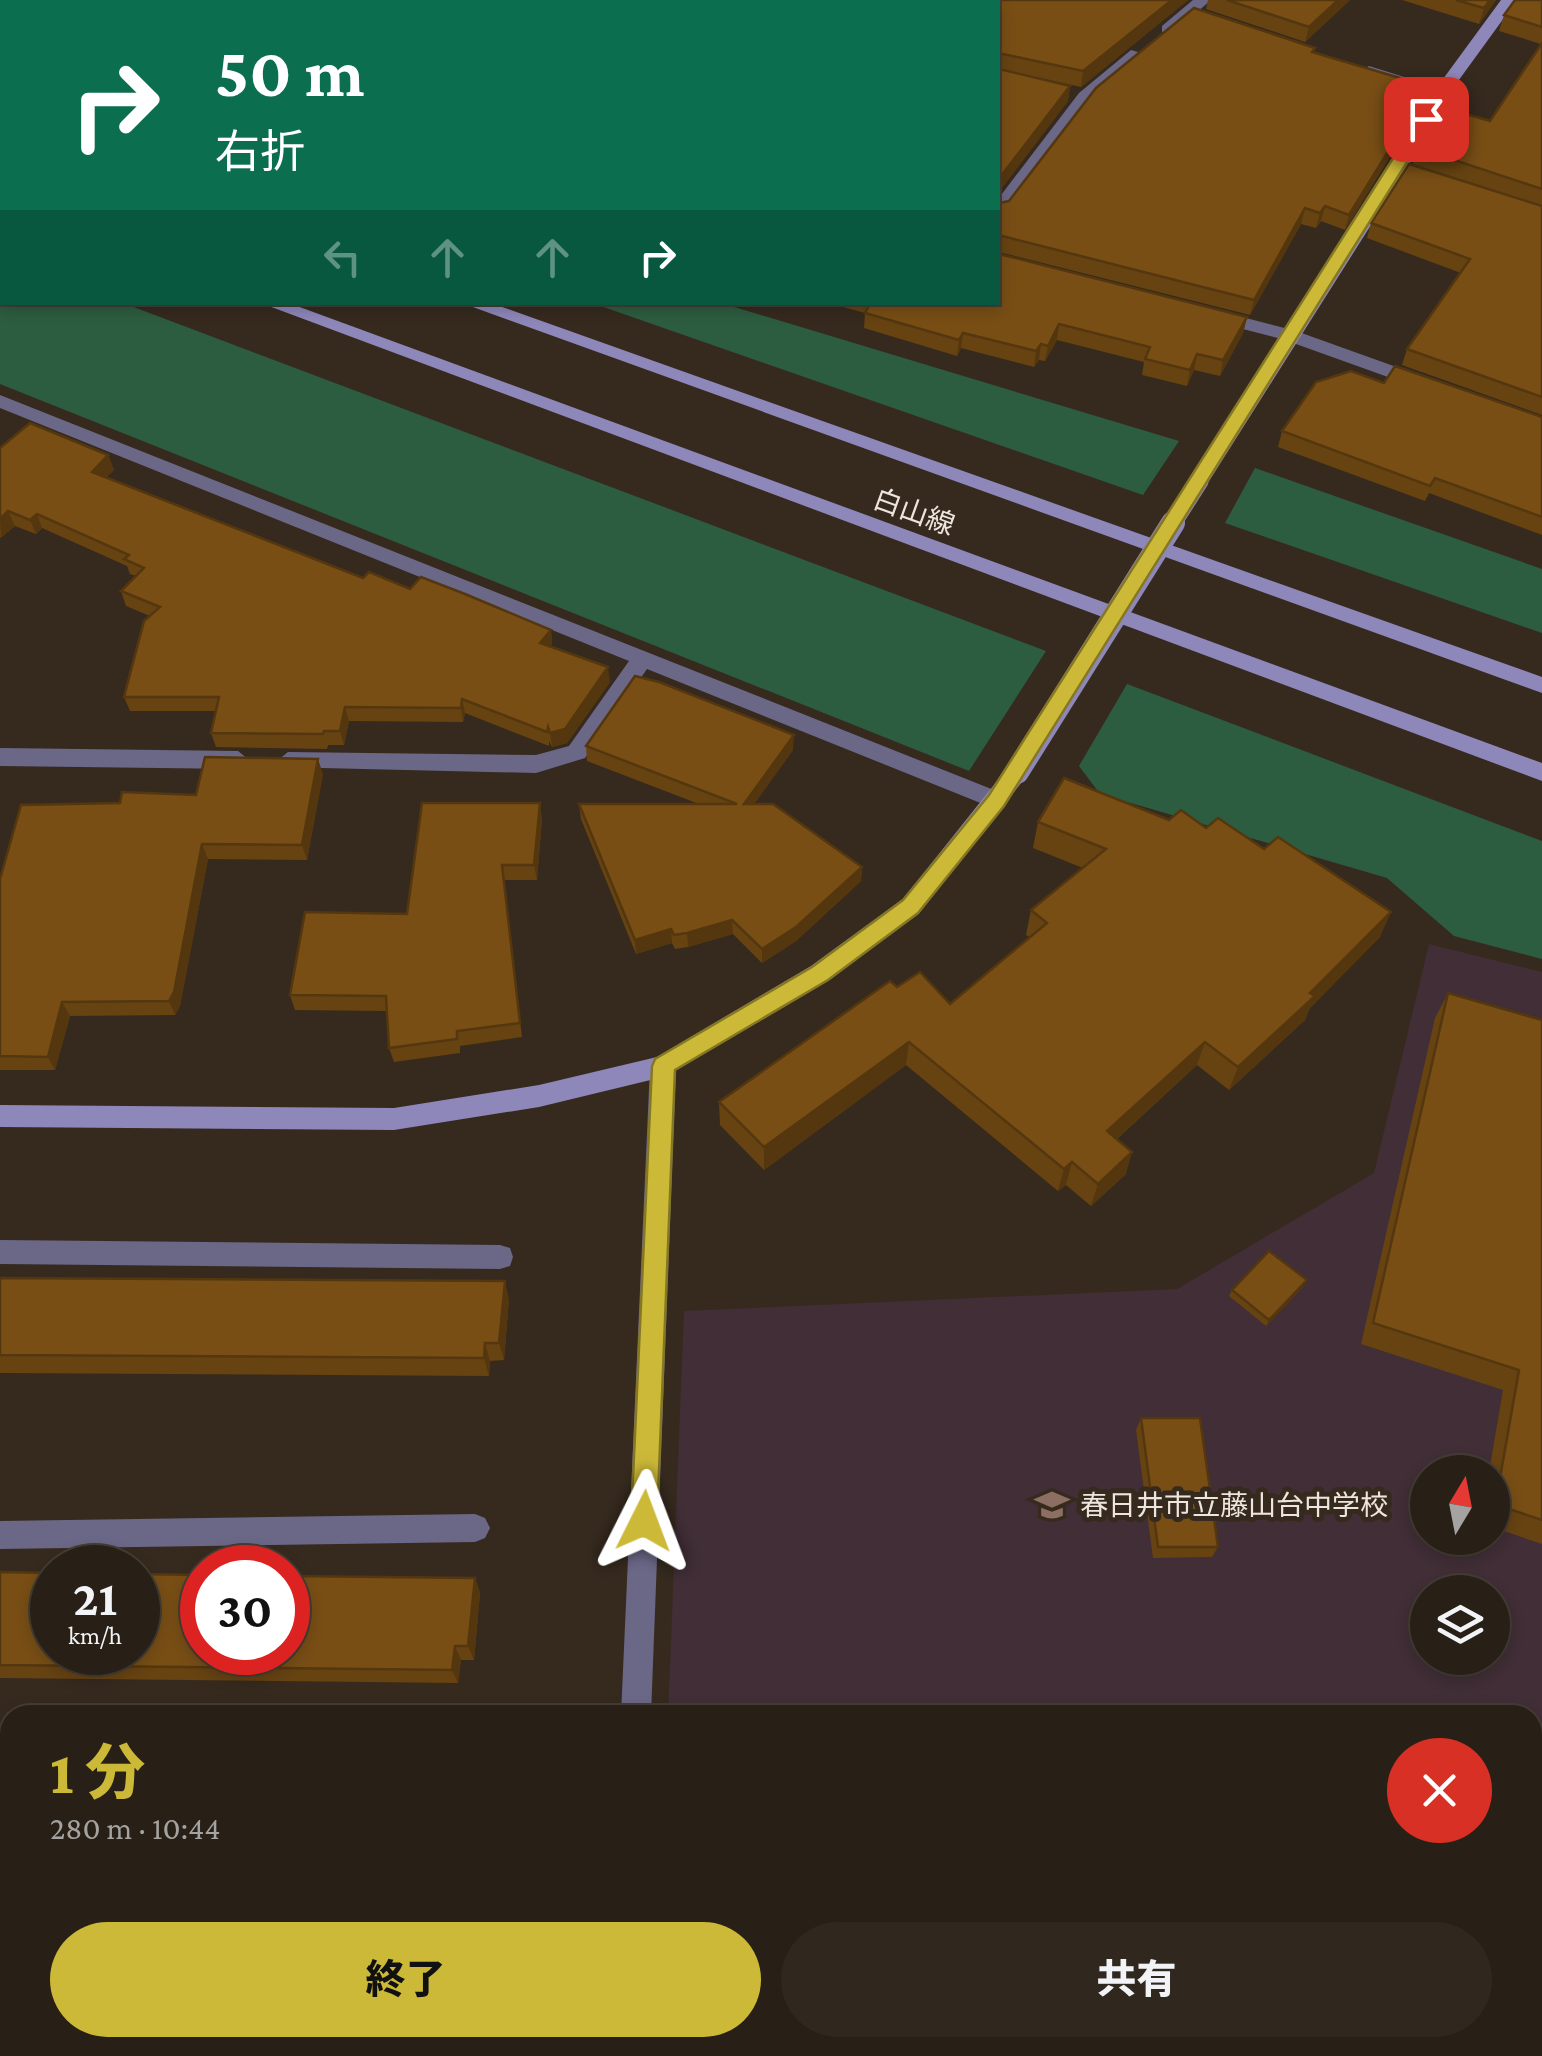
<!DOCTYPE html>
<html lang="ja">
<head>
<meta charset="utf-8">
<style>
  :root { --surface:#282016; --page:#30281f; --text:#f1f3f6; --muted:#a5a3a1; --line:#443e35; --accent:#cdb938 }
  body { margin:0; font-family:"Crimson Pro","Noto Sans JP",serif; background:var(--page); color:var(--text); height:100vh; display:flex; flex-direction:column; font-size:38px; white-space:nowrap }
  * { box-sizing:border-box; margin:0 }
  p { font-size:32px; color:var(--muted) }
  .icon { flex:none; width:55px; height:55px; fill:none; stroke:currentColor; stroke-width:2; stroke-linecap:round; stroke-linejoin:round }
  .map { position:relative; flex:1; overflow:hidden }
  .details { position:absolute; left:0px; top:1705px; width:1542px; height:352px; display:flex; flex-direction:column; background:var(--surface); border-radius:30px 30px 0 0; box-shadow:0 5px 15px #0003,0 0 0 2px var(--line) }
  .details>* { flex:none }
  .top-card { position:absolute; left:0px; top:0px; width:1000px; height:305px; box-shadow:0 5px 15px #0003,0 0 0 2px var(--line); background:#0b6e4f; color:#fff; overflow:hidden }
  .needle { width:65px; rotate:10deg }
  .controls { position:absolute; left:1410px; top:1455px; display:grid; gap:20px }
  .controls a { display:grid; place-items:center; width:100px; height:100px; border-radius:50%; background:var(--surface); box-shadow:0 5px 15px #0003,0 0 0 2px var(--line); font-size:50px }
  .speed { position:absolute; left:30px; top:1545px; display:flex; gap:20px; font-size:50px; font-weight:700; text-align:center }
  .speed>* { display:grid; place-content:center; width:130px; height:130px; border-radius:50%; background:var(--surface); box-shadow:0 5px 15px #0003,0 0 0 2px var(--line); line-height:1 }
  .speed small { font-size:25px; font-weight:400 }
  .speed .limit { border:15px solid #d22; background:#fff; color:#111 }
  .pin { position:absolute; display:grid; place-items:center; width:85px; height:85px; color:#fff; margin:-42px; border-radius:20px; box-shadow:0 5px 15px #0006 }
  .me { position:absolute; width:110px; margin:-55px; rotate:3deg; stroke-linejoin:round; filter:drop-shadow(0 0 8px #0008) }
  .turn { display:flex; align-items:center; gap:35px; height:210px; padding:0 50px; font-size:45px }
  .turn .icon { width:130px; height:130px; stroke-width:2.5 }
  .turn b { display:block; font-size:70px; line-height:85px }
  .lanes { display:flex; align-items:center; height:95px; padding:0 50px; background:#0003; justify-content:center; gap:50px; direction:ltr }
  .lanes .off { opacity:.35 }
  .round { display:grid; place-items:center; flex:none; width:105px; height:105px; border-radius:52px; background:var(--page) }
  .headline { display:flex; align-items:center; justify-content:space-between; height:170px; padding:0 50px }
  h1 { font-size:60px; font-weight:800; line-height:75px; color:var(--accent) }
  .primary-button { display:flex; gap:20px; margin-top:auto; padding:20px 50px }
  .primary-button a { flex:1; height:115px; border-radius:60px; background:var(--accent); color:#111; font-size:40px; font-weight:800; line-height:115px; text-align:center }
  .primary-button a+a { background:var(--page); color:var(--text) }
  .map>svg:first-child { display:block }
  .education { fill:#412e36; fill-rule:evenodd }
  .green { fill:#2d5d40 }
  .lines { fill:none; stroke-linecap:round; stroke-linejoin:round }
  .lane { fill:#6b6787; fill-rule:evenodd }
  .street { fill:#6b6787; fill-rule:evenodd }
  .secondary { fill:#8e87ba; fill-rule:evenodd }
  .secondary-bridge-far1 { stroke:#8e87ba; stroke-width:19 }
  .secondary-bridge { stroke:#8e87ba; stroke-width:24 }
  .wall { fill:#674312 }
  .shaded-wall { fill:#54370f }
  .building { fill:#784e15; stroke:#54370f; stroke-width:2.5 }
  .route { fill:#cdb938; stroke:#857824; stroke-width:2.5 }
  .labels { text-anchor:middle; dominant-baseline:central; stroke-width:10; stroke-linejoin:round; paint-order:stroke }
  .street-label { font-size:28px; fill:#eee6de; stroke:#362a1e }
  .poi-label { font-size:28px; fill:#eee6de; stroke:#362a1e; text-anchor:start }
</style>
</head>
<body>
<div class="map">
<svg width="1542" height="2056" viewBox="0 0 1542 2056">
  <rect width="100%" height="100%" fill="#362a1e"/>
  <path class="education" d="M1429,944l113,28v1084h-887v-8h877v-333h-864l16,-404 493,-22 197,-116zM1428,1472h64v66h-64zM1428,1592h64v66h-64z"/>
  <g class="green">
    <path d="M0,256l2,46 121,1 923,348 -77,120 -969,-387z"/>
    <path d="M592,303h129l458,138 -36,54z"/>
    <path d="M1255,468l287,101v64l-317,-110z"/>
    <path d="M1127,684l415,157v118l-88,-23 -67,-58 -287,-84 -21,-28z"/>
  </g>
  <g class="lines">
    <g class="lane">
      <path d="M0,1240l500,5 10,3 3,9 -3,9 -10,3 -500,-5z"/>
      <path d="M475,1514l10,4 5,10 -5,10 -10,4 -475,7v-28z"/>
      <rect x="0" y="1853" width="10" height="32"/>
    </g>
    <g class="street">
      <path d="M1193,0h18l-37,32h-12v-6z"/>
      <path d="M1131,50l14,4 -54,47 -87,113 -6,1v-16l81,-106z"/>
      <path d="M1369,66l77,24 2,4 -8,5 -77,-24 -2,-4z"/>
      <path d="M1215,310l81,21 131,47 3,4 -3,4h-14l-131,-47 -74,-19 -2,-4z"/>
      <path d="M0,395l1004,399 4,6 -12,9 -8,-3 -341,-137 -62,89 -49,15 -256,-6 -3,-6 11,-9 248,3 33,-9 60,-85 -629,-253z"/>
      <path d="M0,748l238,3 11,9 -11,9 -238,-3z"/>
      <path d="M663,1055l9,3 4,8 -25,649h-30l29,-649 4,-8z"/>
      <rect x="604" y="2048" width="34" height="8"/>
    </g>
    <g class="secondary">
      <path d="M1501,0h16l-69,95 -41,73 -201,318h-14l-3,-5 200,-313 43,-74z"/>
      <rect x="0" y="131" width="2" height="11"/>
      <rect x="0" y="199" width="2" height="11"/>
      <path d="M258,302h28l1256,461v18z"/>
      <path d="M459,302h29l1054,375v16z"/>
      <path d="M1017,763l11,9 -3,6 -106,135 -90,67 -166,97 -124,30 -145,23 -394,-3v-22l394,3 145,-23 118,-28 154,-91 92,-67 106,-133z"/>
    </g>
    <path class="secondary-bridge-far1" d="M1171,525l28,-44"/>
    <path class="secondary-bridge" d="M1017,772l156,-249"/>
  </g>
  <g class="wall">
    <path d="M0,0h1188l-107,87 -82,-18 71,17 -2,15 -70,92v-191h-996v31l-2,-1z"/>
    <path d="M1208,0h142l-45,42 -99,-33z"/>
    <path d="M1402,0h94l-17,24z"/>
    <path d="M1542,0v415l-140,-50 5,-16 54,-76 -94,-35 4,-15 163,-20 -121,-39 5,-16 72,-27 51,-77 -42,-13 5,-16z"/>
    <path d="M1314,52l81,42 19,23 -69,113 -24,-9 -5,7 -15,-4 -51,91 -251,-63v2l248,63 -4,16 -23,43 -26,-6 -7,16 -45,-11 2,-13 -87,-22 -12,21 -6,-1 -5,7 -73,-19 -4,8 -93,-28 1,-15 -40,-11h173v-101l2,2 9,-2z"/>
    <path d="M1384,383l158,34v118l-113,-42 -4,8 -147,-54 4,-16z"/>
    <path d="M0,448l108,7 6,15 -8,7 257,101 47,11 141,41 1,14 -2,2 60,36 -43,61 -15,4 -3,-6v5l-84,-33 -2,9 -114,-1 -5,24h-16l-1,4 -111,-2 -5,-14 5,-22h-86l-6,-14 26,-81 -24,-10 -5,-15 15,-15 -6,-2 -3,-8 -85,-38 -6,6 -21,-8 -15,12z"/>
    <path d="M586,746l207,4 -39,54 108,63 -1,14 -65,60 -34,22 -29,-29 -45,13 -13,2 -3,-6 -36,11 -55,-135 -2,-15h120l-112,-43z"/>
    <path d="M323,774l-16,86 -99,-1 -28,147 -5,9 -105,1 -15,54h-55v-191l120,-76 76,-8z"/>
    <path d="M542,819l-5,61h-33l18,157 -62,9v7l-66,9 -5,-14 -2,-37 -92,-1 -5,-15z"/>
    <path d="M1169,820l37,8 174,109 -70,71 -5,12 -76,70 -32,-25 -80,74 9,35 -35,32 -25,-21 -8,6 -152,-126 -142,105 -44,-45 -1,-23 178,-115 53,17 80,-67 -4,-2 5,-25 52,-42 -50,-20 5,-26z"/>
    <path d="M1448,993l94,27v524l-50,-17v-55h-3l14,-82 -142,-46 74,-326z"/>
    <path d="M0,1278l509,21 -5,61 -14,1 -1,15 -489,-3z"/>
    <path d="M1303,1287l-37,39 -37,-30 3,-6z"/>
    <path d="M1141,1418l77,129 -6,10 -59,1 -17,-128z"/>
    <path d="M0,1572l475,6 5,15 -6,67h-13l-3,23 -458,-5z"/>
    <path d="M0,1918h10v120l-10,-1z"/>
  </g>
  <g class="shaded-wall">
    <path d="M1172,0h16l-107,87 2,-16z"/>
    <path d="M1338,0h12l-45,42 4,-15z"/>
    <path d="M1490,0h6l-17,24 5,-16z"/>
    <path d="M1400,78l-4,15 -10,16 4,-16z"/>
    <path d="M1070,86l-2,15 -70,92v-13z"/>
    <path d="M1419,101l-5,16 -69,113 4,-15z"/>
    <path d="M1325,206l-4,15 -5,7 4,-15z"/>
    <path d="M1305,208l-4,16 -51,91 4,-15z"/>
    <path d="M1247,317l-4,16 -23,43 3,-16z"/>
    <path d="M1059,324l-2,16 -12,21 3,-15z"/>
    <path d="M963,333l-2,15 -4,8 2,-16z"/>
    <path d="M1041,344l-2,16 -5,7 2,-16z"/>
    <path d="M1197,354l-3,16 -7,16 3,-16z"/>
    <path d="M108,455l6,15 -17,17 -5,-15z"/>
    <path d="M8,511l7,15 -14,12 -1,-19z"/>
    <path d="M37,514l5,14 -6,6 -6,-14z"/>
    <path d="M551,630l1,14 -11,13 -1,-14z"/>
    <path d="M608,667l2,15 -43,61 -15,4 -2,-14z"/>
    <path d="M462,699l3,14 -2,9 -2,-14z"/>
    <path d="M345,707l4,14 -5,24 -4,-14z"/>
    <path d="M794,735l-1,15 -49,68v-14z"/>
    <path d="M318,759l5,15 -16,86 -5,-15z"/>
    <path d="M540,803l2,16 -5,61 -3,-15z"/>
    <path d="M202,844l6,15 -28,147 -5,9 -6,-14z"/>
    <path d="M862,867l-1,14 -65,60 -34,22v-14z"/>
    <path d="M1391,912l-11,25 -70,71 -5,12 -76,70 9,-23z"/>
    <path d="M732,920l1,14 -45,13 -1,-14z"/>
    <path d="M671,929l1,14 -36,11 -1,-14z"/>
    <path d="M62,1002l8,14 -15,54 -7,-13z"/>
    <path d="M909,1042l-3,23 -142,105v-23z"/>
    <path d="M1205,1042l-8,23 -96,88 6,-22z"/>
    <path d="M1132,1152l-6,22 -35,32 7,-22z"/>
    <path d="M1072,1162l-6,23 -8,6 6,-22z"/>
    <path d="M1307,1280l-4,7 -37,39 3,-6z"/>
    <path d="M505,1281l4,18 -5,61 -5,-17z"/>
    <path d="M485,1343l5,18 -1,15 -5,-18z"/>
    <path d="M475,1578l5,15 -6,67 -6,-14z"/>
    <path d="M455,1646l6,14 -3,23 -6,-13z"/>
  </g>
  <g class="building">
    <path d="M0,0h1172l-89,71 -85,-18v-51h-996v17l-2,-1z"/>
    <path d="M1227,0h111l-29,27z"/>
    <path d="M1456,0h34l-6,8z"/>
    <path d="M1515,0h27v27l-38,-12z"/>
    <path d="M1194,8l121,40 -3,4 88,26 -10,15 29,8 -70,114 -24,-9 -5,7 -15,-5 -51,92 -256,-65v-34l2,2 9,-2 87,-113z"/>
    <path d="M1542,43v146l-124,-41 23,-41 49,14z"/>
    <path d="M998,56l1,13 71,17 -72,94z"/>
    <path d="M1409,164l133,42v191l-135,-48 63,-90 -99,-36z"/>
    <path d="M998,237l1,17 248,63 -24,43 -26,-6 -7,16 -45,-11 5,-12 -91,-23 -11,22 -7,-2 -5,7 -73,-18 -4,7 -94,-27 6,-11h127z"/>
    <path d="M1395,366l147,51v100l-107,-39 -5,8 -148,-55 34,-49 35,-11 33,12z"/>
    <path d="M30,423l78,32 -16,17 271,106 6,-6 41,17 11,-12 44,17 86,36 -11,13 68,24 -43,62 -15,4 -2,-6 -1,5 -85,-33 -1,9 -116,-1 -5,24h-16l-1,3 -112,-1 8,-36h-95l20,-76 16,-14 -39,-16 23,-23 -20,-9 5,-4 -92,-41 -7,6 -22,-9 -8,8v-71z"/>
    <path d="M635,676l24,6 135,53 -50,69h29l89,63 -66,60 -34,22 -30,-29 -45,13 -13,2 -3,-6 -36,11 -56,-136h158l-151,-58z"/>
    <path d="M205,757l113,2 -16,86 -100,-1 -28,148 -5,9 -107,1 -14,55 -48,-1v-177l21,-74 99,-2 2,-11 74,3z"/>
    <path d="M1064,778l105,42 12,-10 25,18 12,-10 46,31 14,-12 113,75 -81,81 5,3 -77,71 -33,-25 -98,89 25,21 -34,32 -26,-22 -8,7 -155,-127 -145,105 -45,-45 171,-121 7,6 23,-15 30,32 97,-81 -16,-13 75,-61 -68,-27z"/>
    <path d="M422,803h118l-6,62h-32l18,158 -63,8v8l-68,9 -3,-52 -96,-1 15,-83 102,2z"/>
    <path d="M1448,993l94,27v500l-42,-14 2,-16 -4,-1 21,-119 -146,-47z"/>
    <path d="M1269,1251l38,29 -38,40 -37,-30z"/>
    <path d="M0,1278l505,3 -6,62h-14l-1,15 -484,-3z"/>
    <path d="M1141,1418h59l18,129h-60z"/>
    <path d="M0,1572l52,1v79h86v-78l64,1v77h86v-76l187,2 -7,68h-13l-3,24 -452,-5z"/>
    <rect x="0" y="1918" width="10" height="113"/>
  </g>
  <path class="route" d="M1426,114l8,5 -430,687 -86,107 -90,67 -153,90 -18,451 -4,9 -9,4 -9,-4 -4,-9 21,-455 3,-7 157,-92 91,-67 86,-105 429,-676z"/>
  <defs>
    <g id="school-bare" transform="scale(2.7)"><path d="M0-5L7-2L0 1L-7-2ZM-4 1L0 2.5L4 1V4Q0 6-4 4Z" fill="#8d6e63" stroke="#362a1e" stroke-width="2.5" paint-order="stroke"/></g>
  </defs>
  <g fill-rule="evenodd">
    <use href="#school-bare" x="1052" y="1505"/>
  </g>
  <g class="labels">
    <g class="street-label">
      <text transform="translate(914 512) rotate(20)">白山線</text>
    </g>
    <g class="poi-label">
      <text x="1080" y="1505">春日井市立藤山台中学校</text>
    </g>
  </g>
</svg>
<div class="controls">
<a><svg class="needle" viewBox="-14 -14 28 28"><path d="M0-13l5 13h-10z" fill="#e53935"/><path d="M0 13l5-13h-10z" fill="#a5a3a1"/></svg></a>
<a><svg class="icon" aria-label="layers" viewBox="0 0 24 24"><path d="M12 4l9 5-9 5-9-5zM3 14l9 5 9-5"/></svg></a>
</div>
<div class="speed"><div>21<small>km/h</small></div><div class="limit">30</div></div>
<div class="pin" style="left:1426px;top:119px;background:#d93025"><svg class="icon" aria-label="arrive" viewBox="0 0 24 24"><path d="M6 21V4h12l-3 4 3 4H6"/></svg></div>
<svg class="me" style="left:644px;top:1521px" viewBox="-20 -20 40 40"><path d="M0-17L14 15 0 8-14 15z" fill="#cdb938" stroke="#fff" stroke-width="4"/></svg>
<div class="top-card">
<div class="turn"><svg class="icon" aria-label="right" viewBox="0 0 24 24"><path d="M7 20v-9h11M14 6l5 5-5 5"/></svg><div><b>50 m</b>右折</div></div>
<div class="lanes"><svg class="icon off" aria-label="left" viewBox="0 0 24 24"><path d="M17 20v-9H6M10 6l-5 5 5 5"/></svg><svg class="icon off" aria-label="ahead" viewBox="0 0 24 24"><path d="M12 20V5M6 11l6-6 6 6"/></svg><svg class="icon off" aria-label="ahead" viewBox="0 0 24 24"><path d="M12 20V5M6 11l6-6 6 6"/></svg><svg class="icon" aria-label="right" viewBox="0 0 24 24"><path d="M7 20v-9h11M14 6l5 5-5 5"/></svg></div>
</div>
<section class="details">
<div class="headline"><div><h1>1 分</h1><p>280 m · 10:44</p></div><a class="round" style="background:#d93025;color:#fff"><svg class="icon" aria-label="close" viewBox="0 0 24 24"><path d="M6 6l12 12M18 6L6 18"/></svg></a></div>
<div class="primary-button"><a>終了</a><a>共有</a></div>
</section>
</div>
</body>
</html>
